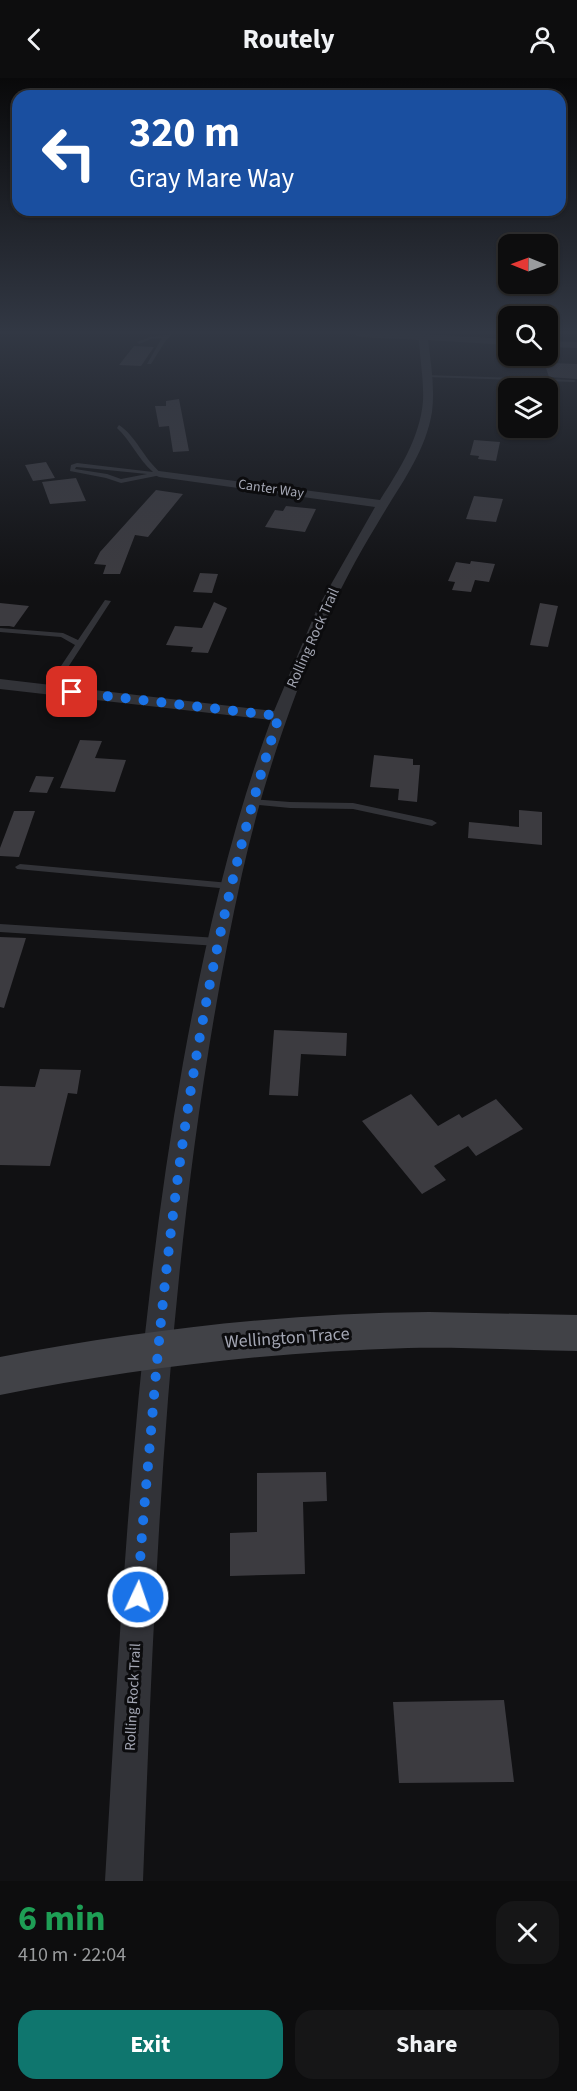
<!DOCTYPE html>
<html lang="en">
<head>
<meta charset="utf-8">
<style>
  :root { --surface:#0d0d0e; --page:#161617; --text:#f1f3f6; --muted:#9a9c9e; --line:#2d2d2e; --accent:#0f766e }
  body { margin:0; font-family:"Source Sans 3",sans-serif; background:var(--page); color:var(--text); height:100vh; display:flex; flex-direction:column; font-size:22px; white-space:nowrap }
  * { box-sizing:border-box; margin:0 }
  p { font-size:20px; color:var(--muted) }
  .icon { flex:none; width:33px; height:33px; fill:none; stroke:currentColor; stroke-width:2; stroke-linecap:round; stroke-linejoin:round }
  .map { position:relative; height:1803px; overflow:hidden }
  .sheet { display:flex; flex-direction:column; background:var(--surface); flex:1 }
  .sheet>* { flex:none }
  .top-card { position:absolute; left:12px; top:12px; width:554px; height:126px; border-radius:18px; box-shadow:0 2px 4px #0004,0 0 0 2px var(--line); background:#1a4fa0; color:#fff; overflow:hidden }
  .needle { width:39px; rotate:271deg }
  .tools { position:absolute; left:498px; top:156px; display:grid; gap:12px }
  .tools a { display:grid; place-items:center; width:60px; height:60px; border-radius:12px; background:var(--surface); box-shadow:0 2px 4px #0004,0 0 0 2px var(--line); font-size:30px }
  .pin { position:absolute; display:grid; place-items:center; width:51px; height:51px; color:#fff; margin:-26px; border-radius:12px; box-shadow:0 3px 9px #0006 }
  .me { position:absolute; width:66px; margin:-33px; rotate:3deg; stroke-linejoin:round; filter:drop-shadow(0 0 4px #0008) }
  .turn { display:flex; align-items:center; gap:21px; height:126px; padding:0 18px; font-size:27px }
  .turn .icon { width:78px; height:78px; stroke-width:2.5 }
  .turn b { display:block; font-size:42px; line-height:51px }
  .round { display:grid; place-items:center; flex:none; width:63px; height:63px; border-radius:18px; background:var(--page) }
  .head { display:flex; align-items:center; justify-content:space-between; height:102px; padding:0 18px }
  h1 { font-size:36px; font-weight:700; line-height:45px; color:#1e9e55 }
  .cta { display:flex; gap:12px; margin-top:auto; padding:12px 18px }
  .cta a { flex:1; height:69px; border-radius:18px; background:var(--accent); color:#fff; font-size:24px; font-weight:700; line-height:69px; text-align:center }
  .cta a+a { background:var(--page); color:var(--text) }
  header { display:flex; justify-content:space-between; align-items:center; height:78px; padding:0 18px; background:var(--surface); font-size:27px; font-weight:700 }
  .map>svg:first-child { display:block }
  .building { fill:#3c3b40 }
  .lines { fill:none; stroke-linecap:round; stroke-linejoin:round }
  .lane { fill:#323338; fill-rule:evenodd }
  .street { fill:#323338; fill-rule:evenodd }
  .secondary { fill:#414247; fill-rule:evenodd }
  .route { stroke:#1a73e8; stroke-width:10; stroke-dasharray:0 18 }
  .labels { text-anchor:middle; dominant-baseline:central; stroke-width:6; stroke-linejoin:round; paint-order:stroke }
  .far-street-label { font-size:14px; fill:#a3a6b3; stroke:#0c0c0e }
  .street-label { font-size:15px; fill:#a3a6b3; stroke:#0c0c0e }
  .near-street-label { font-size:18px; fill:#a3a6b3; stroke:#0c0c0e }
</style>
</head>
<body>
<header><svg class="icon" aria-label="back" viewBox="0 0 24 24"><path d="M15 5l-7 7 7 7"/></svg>Routely<svg class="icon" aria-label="person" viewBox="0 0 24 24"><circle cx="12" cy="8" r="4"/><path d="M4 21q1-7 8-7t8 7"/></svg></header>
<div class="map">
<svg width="577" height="1803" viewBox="0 0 577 1803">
  <rect width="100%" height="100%" fill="#111113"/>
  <g class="building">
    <path d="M134,268l20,1 -13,19 -22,-1z"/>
    <path d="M552,285l25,1v15l-28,-2 -4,-12h7z"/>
    <path d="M179,321l10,52 -16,1 -4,-26 -10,1 -4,-21h11v-5z"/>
    <path d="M474,362l26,2 -4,19 -18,-2 1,-3 -9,-1z"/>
    <path d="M46,384l9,16 -22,3 -8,-16z"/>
    <path d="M76,400l10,23 -36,3 -8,-22z"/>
    <path d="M156,412l27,4 -35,43 -13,-2 -15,39h-17l3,-9 -12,-1 6,-12z"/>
    <path d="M474,418l29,3 -7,23 -30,-3z"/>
    <path d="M286,428l30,3 -11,23 -40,-5 10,-17 8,1z"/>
    <path d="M471,483l24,3 -6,18 -14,-2 -4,12 -19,-2 3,-8 -7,-1 8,-19 14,2z"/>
    <path d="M200,495l18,1 -6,19 -19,-1z"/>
    <path d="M214,524l13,6 -19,45 -17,-1 2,-5 -27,-2 9,-19 27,2z"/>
    <path d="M0,525l29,3 -15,21 -5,-1h-9z"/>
    <path d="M540,525l18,3 -10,41 -18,-2z"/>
    <path d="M80,662l22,1 -7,17 31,2 -11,32 -55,-4z"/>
    <path d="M374,677l39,4v6h7l-3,37 -19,-2 1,-11 -29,-2z"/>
    <path d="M36,698l18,1 -7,16 -18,-1z"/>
    <path d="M519,732l23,2v33l-74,-7 1,-16 50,5z"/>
    <path d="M14,733h21l-16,46 -19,-1v-8z"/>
    <path d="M0,859l26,1 -22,70 -4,-1z"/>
    <path d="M274,952l73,3 -1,23 -45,-2 -3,42 -29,-1z"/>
    <path d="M40,991l41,1 -4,24 -9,-1 -18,73 -50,-1v-79l35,1z"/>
    <path d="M411,1016l27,32 21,-12 3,4 34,-19 27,30 -47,27 -8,-10 -34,20 12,14 -24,14 -60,-73z"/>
    <path d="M326,1394l1,29 -24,1 2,72 -75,2v-43l27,-1v-59z"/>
    <path d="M504,1622l10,82 -115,1 -6,-81z"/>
  </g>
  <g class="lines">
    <g class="lane">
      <path d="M172,256l-6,6 -15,24h-4l15,-26 -11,1 -12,5 -2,-2 13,-5z"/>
      <path d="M425,297l149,5 2,1 -2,1 -147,-5z"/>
      <path d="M119,347c17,11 25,34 42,48v2l-40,8 -15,-5 -36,-7 1,-6 6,-2 76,9c-15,-13 -22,-31 -36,-44zM76,389h1l70,7 -26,5 -14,-5 -32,-5z"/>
      <path d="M105,522l6,1 -59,91h-6l-1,-2 30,-45 -14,-8 -61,-5v-4l63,5 15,7z"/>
      <path d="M252,721l38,3 63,1 79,17 5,3 -5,3 -79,-17 -63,-1 -41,-4v-4z"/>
      <path d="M20,786l210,19 5,3 -5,3 -213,-20 -2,-2z"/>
      <path d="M0,846l218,14 5,4 -5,4 -218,-14z"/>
    </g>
    <g class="street">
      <path d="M355,256h68l85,5v6l-80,-5c3,24 7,48 4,72 -7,43 -35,77 -56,114 -19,31 -37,65 -52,99 -35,80 -63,164 -82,249 -73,331 -86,669 -99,1007h-38c16,-273 30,-548 78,-818 21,-116 47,-232 88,-343l-271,-31v-10l274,32 43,-102 58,-102 -216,-30 -6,-3 6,-3 221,29c19,-30 40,-62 43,-99 1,-20 -3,-41 -4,-61l-59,-3z"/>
      <path d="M548,263l29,1v6l-29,-1z"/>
    </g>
    <path class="secondary" d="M429,1234l148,3v36c-56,-1 -113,-4 -169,-3 -137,4 -273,20 -408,47v-38c141,-27 285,-44 429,-45z"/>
  </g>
  <linearGradient id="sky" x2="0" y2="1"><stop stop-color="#09090a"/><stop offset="0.5" stop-color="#323844"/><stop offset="1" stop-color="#323844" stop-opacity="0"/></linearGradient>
  <rect width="577" height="508" fill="url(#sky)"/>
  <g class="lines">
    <path class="route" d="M72,614l207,24c-73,224 -106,457 -126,691 -5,63 -12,126 -15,190"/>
  </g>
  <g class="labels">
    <g class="far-street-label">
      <text transform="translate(271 411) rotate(8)">Canter Way</text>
    </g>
    <g class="street-label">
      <text transform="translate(313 560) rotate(-66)">Rolling Rock Trail</text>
      <text transform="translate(133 1619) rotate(-87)">Rolling Rock Trail</text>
    </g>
    <g class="near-street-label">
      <text transform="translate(287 1260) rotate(-4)">Wellington Trace</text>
    </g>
  </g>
</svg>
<div class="tools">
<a><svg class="needle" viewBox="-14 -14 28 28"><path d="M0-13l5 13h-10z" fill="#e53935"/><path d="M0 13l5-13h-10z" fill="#9a9c9e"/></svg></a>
<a><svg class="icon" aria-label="search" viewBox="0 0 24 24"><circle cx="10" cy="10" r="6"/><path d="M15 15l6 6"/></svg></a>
<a><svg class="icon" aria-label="layers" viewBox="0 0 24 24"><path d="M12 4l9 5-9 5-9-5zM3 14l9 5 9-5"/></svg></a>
</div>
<div class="pin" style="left:72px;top:614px;background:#d93025"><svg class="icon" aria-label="arrive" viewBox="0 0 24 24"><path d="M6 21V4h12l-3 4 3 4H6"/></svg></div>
<svg class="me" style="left:138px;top:1519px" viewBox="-20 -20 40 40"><circle r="17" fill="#1a73e8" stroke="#fff" stroke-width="3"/><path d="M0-11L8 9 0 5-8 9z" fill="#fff"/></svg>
<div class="top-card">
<div class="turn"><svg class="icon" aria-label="left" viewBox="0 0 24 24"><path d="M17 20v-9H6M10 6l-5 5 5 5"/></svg><div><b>320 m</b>Gray Mare Way</div></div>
</div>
</div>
<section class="sheet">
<div class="head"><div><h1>6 min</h1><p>410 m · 22:04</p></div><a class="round"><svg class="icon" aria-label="close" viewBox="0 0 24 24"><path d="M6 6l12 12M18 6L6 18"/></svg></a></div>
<div class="cta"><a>Exit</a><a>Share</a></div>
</section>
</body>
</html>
